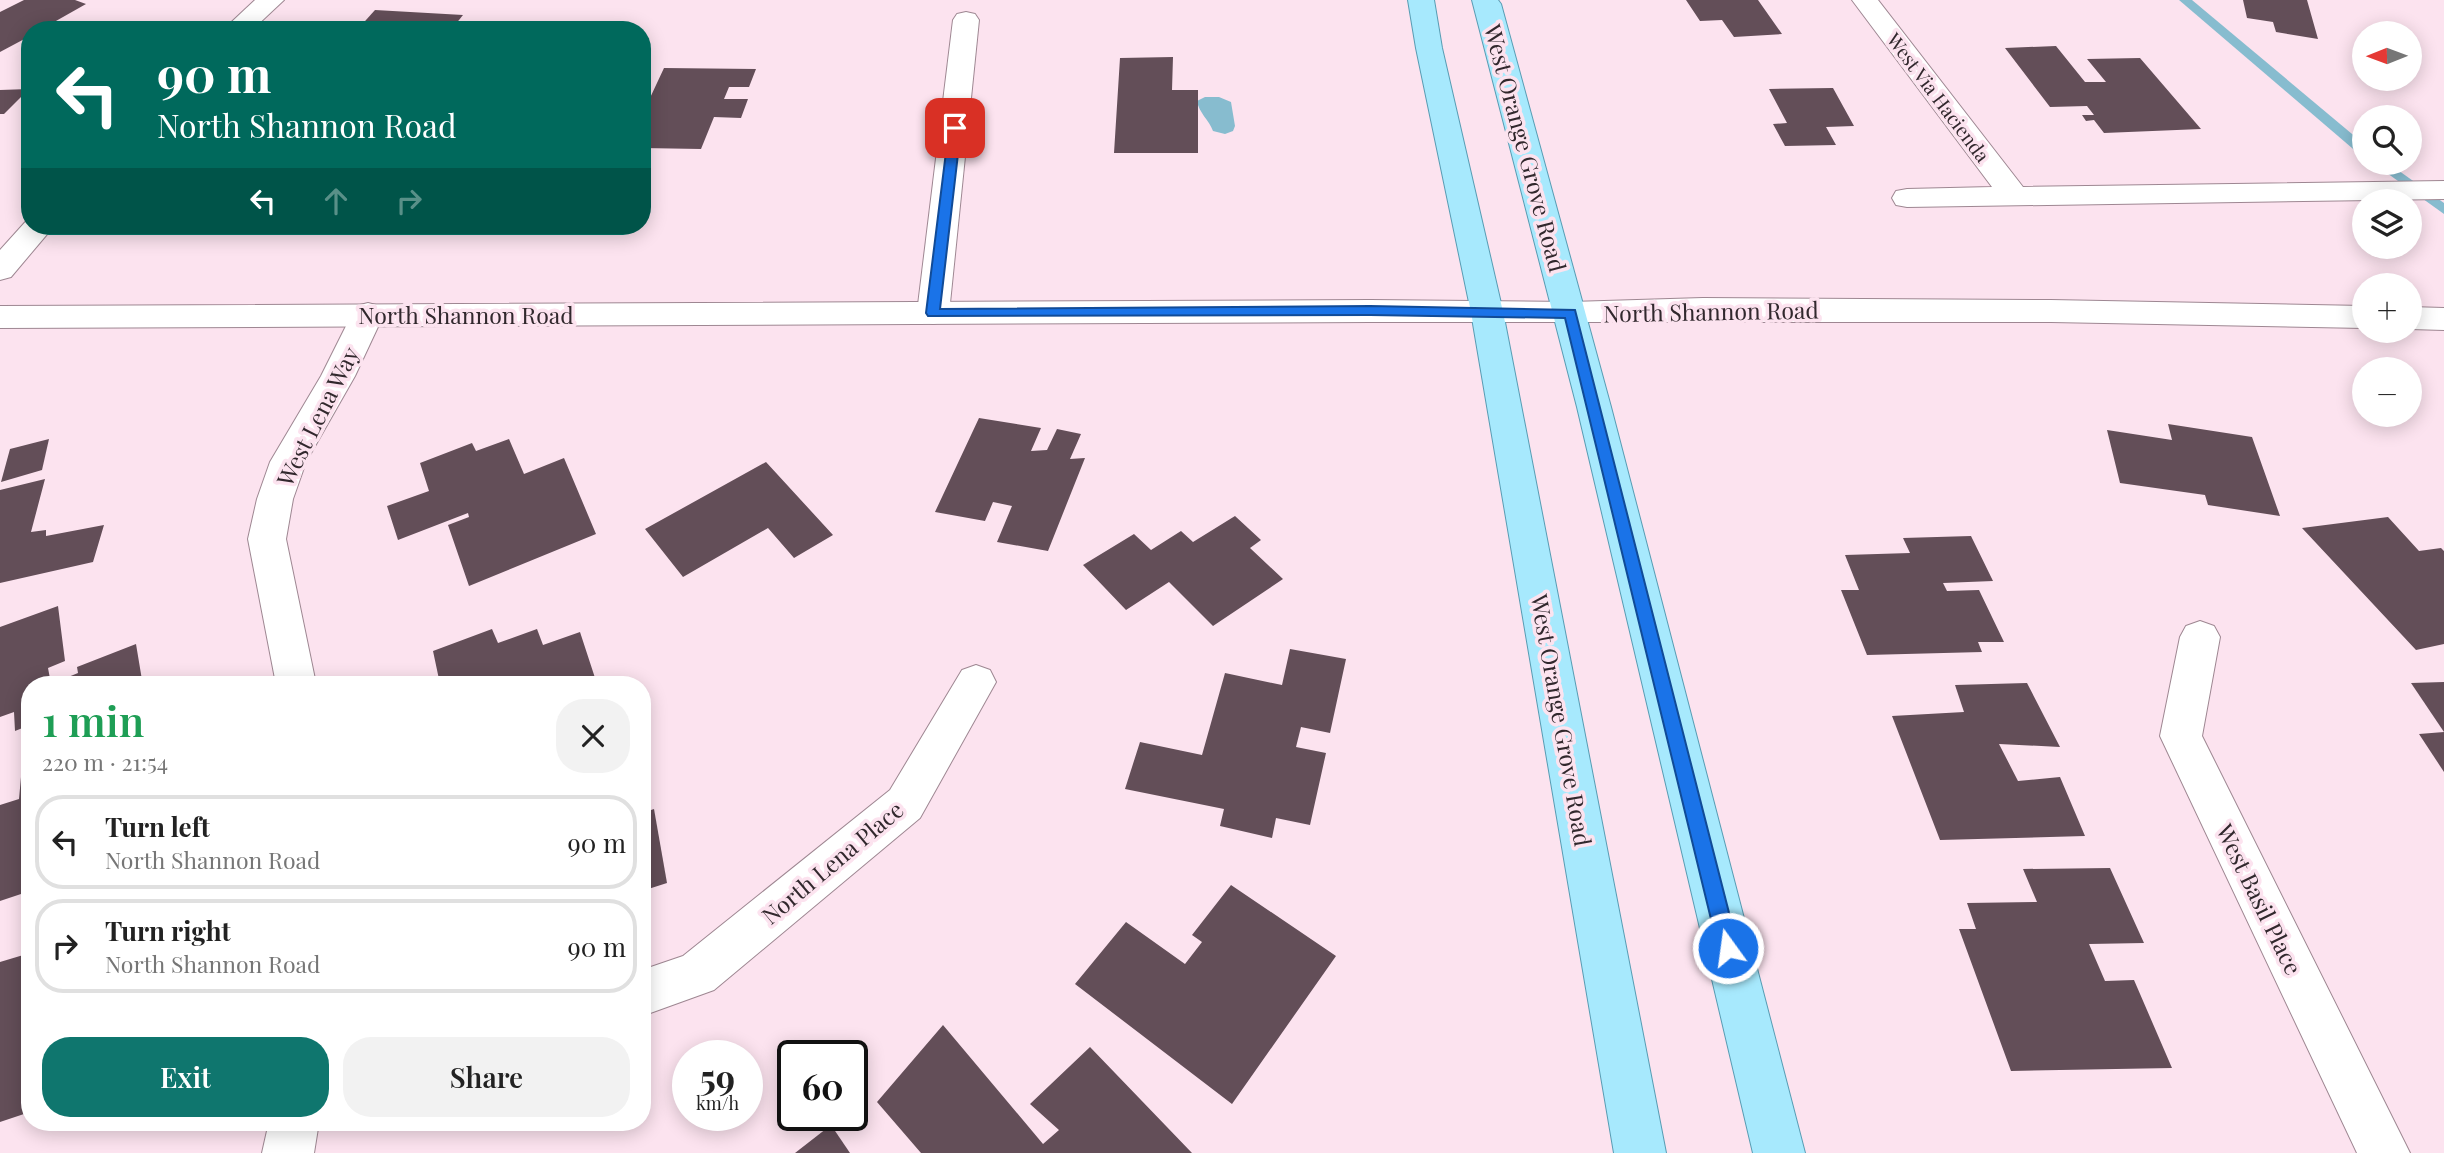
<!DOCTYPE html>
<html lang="en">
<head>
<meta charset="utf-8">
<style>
  :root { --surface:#fff; --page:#f2f2f2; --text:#222; --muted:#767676; --line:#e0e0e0; --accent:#0f766e }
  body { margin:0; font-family:"Playfair Display",serif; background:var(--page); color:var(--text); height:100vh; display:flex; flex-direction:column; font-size:26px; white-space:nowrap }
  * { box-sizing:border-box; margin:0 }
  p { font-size:23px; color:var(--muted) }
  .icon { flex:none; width:38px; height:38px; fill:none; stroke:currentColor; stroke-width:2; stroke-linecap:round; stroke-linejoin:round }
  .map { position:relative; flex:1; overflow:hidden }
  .panel { position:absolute; left:21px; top:676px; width:630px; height:455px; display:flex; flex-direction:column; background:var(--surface); border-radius:28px; box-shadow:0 4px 18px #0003 }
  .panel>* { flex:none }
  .guide { position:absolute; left:21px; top:21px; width:630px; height:214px; border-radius:28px; box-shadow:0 4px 18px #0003; background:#00695c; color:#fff; overflow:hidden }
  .needle { width:46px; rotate:269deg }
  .buttons { position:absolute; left:2352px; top:21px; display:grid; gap:14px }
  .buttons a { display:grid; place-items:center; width:70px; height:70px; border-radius:50%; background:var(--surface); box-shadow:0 4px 18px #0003; font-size:35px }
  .speed { position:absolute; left:672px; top:1040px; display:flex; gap:14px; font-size:35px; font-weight:700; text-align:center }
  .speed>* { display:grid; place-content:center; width:91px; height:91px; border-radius:50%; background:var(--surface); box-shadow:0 4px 18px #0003; line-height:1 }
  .speed small { font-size:18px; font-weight:400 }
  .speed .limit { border:4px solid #111; border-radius:10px; background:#fff; color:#111 }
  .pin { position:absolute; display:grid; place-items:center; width:60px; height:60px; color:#fff; margin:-30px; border-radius:14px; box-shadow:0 4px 10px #0006 }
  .me { position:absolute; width:77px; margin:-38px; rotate:346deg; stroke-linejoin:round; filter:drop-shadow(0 0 5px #0008) }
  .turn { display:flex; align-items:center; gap:24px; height:147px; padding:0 21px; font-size:32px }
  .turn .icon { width:91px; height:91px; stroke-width:2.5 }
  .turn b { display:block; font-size:49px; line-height:60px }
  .lanes { display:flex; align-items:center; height:66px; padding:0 21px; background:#0003; justify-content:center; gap:35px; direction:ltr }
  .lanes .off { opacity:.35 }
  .round { display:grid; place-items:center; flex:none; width:74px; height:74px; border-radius:28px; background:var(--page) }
  .head { display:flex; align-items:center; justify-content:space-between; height:119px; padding:0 21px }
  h1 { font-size:42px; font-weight:600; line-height:52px; color:#1e9e55 }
  .button { display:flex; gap:14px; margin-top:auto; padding:14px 21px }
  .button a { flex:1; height:80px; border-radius:28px; background:var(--accent); color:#fff; font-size:28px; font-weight:600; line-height:80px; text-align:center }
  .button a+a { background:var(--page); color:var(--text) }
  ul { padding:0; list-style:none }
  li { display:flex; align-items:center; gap:21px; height:94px; margin:0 14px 10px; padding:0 7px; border:4px solid var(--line); border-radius:28px }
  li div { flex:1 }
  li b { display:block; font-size:26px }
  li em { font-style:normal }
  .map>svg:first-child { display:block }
  .water { fill:#87bccf }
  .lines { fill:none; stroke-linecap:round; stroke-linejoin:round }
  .stream { fill:#87bccf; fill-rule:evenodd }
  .building { fill:#634e58 }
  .minor-casing { stroke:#9e8792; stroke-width:2 }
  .tertiary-casing { stroke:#9e8792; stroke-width:2 }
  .primary-casing { stroke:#589cb3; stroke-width:2 }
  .minor { fill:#fff; fill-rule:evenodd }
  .tertiary { fill:#fff; fill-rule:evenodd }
  .primary { fill:#a7e9fd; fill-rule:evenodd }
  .route { fill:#1a73e8; stroke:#114b97; stroke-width:2 }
  .labels { text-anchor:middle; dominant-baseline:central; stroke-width:7; stroke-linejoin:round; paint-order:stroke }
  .far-street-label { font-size:19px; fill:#31282d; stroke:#fce3ef }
  .street-label { font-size:23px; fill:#31282d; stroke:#fce3ef }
</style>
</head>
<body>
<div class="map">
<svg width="2444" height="1153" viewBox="0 0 2444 1153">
  <rect width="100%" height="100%" fill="#fce3ef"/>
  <path class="water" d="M1205,97h14l12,5 4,24 -2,5 -8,3 -12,-3c-4,-11 -14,-18 -16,-30z"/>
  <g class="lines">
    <g class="stream">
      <path d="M2179,0h13l172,144v11l-5,-1z"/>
      <path d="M2373,163h15l56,40v11z"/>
    </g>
  </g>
  <g class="building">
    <path d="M24,0h51l11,4 -46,26h-10v6l-30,16v-40z"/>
    <path d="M1686,0h72l24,34 -48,3 -12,-17 -22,1z"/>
    <path d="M2243,0h64l11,39 -42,-7 -3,-10 -26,-4z"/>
    <path d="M375,10l88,5 -12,15h-94z"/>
    <path d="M2056,46l29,36h21l-19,-23 53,-1 61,71 -97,4 -10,-13 -8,1 -4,-6h12l-7,-9 -37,1 -45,-59z"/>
    <path d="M1173,57l-1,33h26v63h-84l6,-95z"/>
    <path d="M664,68l92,1 -7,18h-20l-5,12h24l-7,19 -27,-1 -13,32 -59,-1v-33z"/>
    <path d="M1833,88l21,38 -28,1 10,18 -51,1 -12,-22 14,-1 -18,-34z"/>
    <path d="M29,89l-25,25h-4v-24z"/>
    <path d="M979,418l62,10 -10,23 16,-1 10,-21 24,5 -11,25 15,-1 -37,93 -51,-9 15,-36 -19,-4 -8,19 -50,-9z"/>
    <path d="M2168,424l84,13 28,79 -72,-11 -3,-10 -85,-12 -13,-53 65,10z"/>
    <path d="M49,439l-7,31 -41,12 9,-33z"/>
    <path d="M509,439l15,35 40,-16 32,76 -127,52 -21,-61 21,-8 -1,-4 -70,27 -11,-34 42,-15 -9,-28 52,-20 4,8z"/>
    <path d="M766,462l67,73 -39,23 -26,-30 -85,49 -38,-48z"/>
    <path d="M45,479l-14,53 15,-2v6l58,-11 -11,37 -93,21v-93z"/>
    <path d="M1235,516l26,24 -11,8 33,31 -70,47 -44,-44 -43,28 -43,-45 51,-31 17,16 30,-19 12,11z"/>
    <path d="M2388,517l31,34 22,-3 3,3v93l-28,6 -114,-122z"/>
    <path d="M1971,536l22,45 -50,2 4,8 32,-1 25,52h-26l4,10 -115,3 -26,-65h18l-14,-35 65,-2 -7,-15z"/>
    <path d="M58,606l7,55 -17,7 3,16 27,-11 -1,-6 59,-23 6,36 -10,4h-102v41l-15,6 -1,-19 -14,5v-90z"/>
    <path d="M492,629l6,14 39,-14 6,16 37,-13 17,52h-157l-7,-33z"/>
    <path d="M1290,649l56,10 -16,74 -29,-6 -5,20 30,6 -16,72 -34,-7 -4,20 -52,-12 4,-17 -99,-20 15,-47 62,13 23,-82 57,12z"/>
    <path d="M2444,682v50l-33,-49z"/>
    <path d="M2027,683l33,64 -61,-3 19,37 42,-4 25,59 -145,4 -48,-124 72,-4 -9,-27z"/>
    <path d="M2444,732v40l-25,-38z"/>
    <path d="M30,774v117l-30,10v-96l19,-6 2,-22z"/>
    <path d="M654,809l13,74 -25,8v-78z"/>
    <path d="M2110,868l34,75 -55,1 16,37 29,-1 38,88 -161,3 -52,-142h17l-9,-26 70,-1 -14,-33z"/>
    <path d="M1231,885l105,71 -104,148 -157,-120 51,-62 59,42 17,-22 -10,-7z"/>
    <path d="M30,953v159l-30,10v-160z"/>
    <path d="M943,1025l100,119 16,-14 -29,-26 60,-57 102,106h-271l-44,-51z"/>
    <path d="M831,1125l19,28h-55z"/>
  </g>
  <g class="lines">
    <g class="minor-casing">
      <g id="minor">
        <path d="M255,0h29l-32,30h-29z"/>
        <path d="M1852,0h26l145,187 421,-6v18l-537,8 -11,-2 -4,-7 4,-7 11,-2 85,-2z"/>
        <path d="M966,12l9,2 4,6 -30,293 -4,8 -12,3 -12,-3 -4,-8 36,-293 4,-6z"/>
        <path d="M28,219l2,7h24l-43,51 -11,3v-30z"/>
        <path d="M368,303l12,3 4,8 -29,62 -49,86 -13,37 -7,40 30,145h-40l-28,-145 9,-40 13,-37 51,-86 35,-70z"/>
        <path d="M2200,621l14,5 6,11 -18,99 208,417h-53l-197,-417 20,-99 6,-11z"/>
        <path d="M976,665l14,5 6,12 -76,136 -206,172 -72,26v-46l41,-14 207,-166 72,-120z"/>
        <path d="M269,1122h50l-5,31h-52z"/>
      </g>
    </g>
    <g class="tertiary-casing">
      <g id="tertiary">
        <path d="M1703,298l348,2 313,6v22l-313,-6h-681l-1370,6v-22l1370,-6 201,2z"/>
        <path d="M2410,307l34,1v22l-34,-1z"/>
      </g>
    </g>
    <g class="primary-casing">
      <g id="primary">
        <path d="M1408,0h26l8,48 61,264 163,841h-52l-143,-841 -55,-264z"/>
        <path d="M1472,0h26l3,4 110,403 194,746h-52l-176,-746z"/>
      </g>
    </g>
    <use href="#minor" class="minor"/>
    <use href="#tertiary" class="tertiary"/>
    <use href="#primary" class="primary"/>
  </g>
  <path class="route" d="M955,125l6,3 -21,181 430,-3 205,4 163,638 -3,7 -7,2 -7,-2 -3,-7 -153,-630 -195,-3 -442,1 -2,-3 23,-185z"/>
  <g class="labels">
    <g class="far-street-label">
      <text transform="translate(1939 97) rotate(53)">West Via Hacienda</text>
    </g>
    <g class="street-label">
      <text transform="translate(1526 148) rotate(75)">West Orange Grove Road</text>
      <text transform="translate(1711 311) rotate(-1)">North Shannon Road</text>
      <text x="466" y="314">North Shannon Road</text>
      <text transform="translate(317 416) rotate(-63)">West Lena Way</text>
      <text transform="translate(1562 720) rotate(80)">West Orange Grove Road</text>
      <text transform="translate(832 862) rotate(-40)">North Lena Place</text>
      <text transform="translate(2260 899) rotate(64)">West Basil Place</text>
    </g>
  </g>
</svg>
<div class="buttons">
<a><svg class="needle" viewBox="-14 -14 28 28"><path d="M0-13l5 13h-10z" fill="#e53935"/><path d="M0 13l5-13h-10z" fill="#767676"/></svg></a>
<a><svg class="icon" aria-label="search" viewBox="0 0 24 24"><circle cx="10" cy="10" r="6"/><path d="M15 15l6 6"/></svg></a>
<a><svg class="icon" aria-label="layers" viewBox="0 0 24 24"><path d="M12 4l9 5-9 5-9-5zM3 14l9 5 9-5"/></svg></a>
<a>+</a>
<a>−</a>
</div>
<div class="speed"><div>59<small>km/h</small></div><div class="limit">60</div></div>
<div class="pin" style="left:955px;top:128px;background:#d93025"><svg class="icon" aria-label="arrive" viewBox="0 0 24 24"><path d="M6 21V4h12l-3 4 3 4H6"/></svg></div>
<svg class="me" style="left:1728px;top:948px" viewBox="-20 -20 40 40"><circle r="17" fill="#1a73e8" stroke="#fff" stroke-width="3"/><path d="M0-11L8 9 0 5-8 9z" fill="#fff"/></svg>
<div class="guide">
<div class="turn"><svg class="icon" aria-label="left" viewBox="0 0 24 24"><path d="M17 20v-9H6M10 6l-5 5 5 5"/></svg><div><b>90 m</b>North Shannon Road</div></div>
<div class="lanes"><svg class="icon" aria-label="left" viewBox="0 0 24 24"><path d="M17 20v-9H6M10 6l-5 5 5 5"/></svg><svg class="icon off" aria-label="ahead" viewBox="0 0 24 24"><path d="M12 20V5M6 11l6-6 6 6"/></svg><svg class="icon off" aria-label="right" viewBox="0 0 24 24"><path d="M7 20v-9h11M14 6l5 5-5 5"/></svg></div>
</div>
<section class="panel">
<div class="head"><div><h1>1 min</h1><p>220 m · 21:54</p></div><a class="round"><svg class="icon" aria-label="close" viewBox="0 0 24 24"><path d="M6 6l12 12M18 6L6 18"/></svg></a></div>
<ul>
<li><svg class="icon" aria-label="left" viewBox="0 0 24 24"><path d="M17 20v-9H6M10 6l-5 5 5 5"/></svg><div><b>Turn left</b><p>North Shannon Road</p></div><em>90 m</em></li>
<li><svg class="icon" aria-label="right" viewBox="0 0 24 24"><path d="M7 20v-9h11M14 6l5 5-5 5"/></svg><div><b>Turn right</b><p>North Shannon Road</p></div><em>90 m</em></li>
</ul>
<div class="button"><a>Exit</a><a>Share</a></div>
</section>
</div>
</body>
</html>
